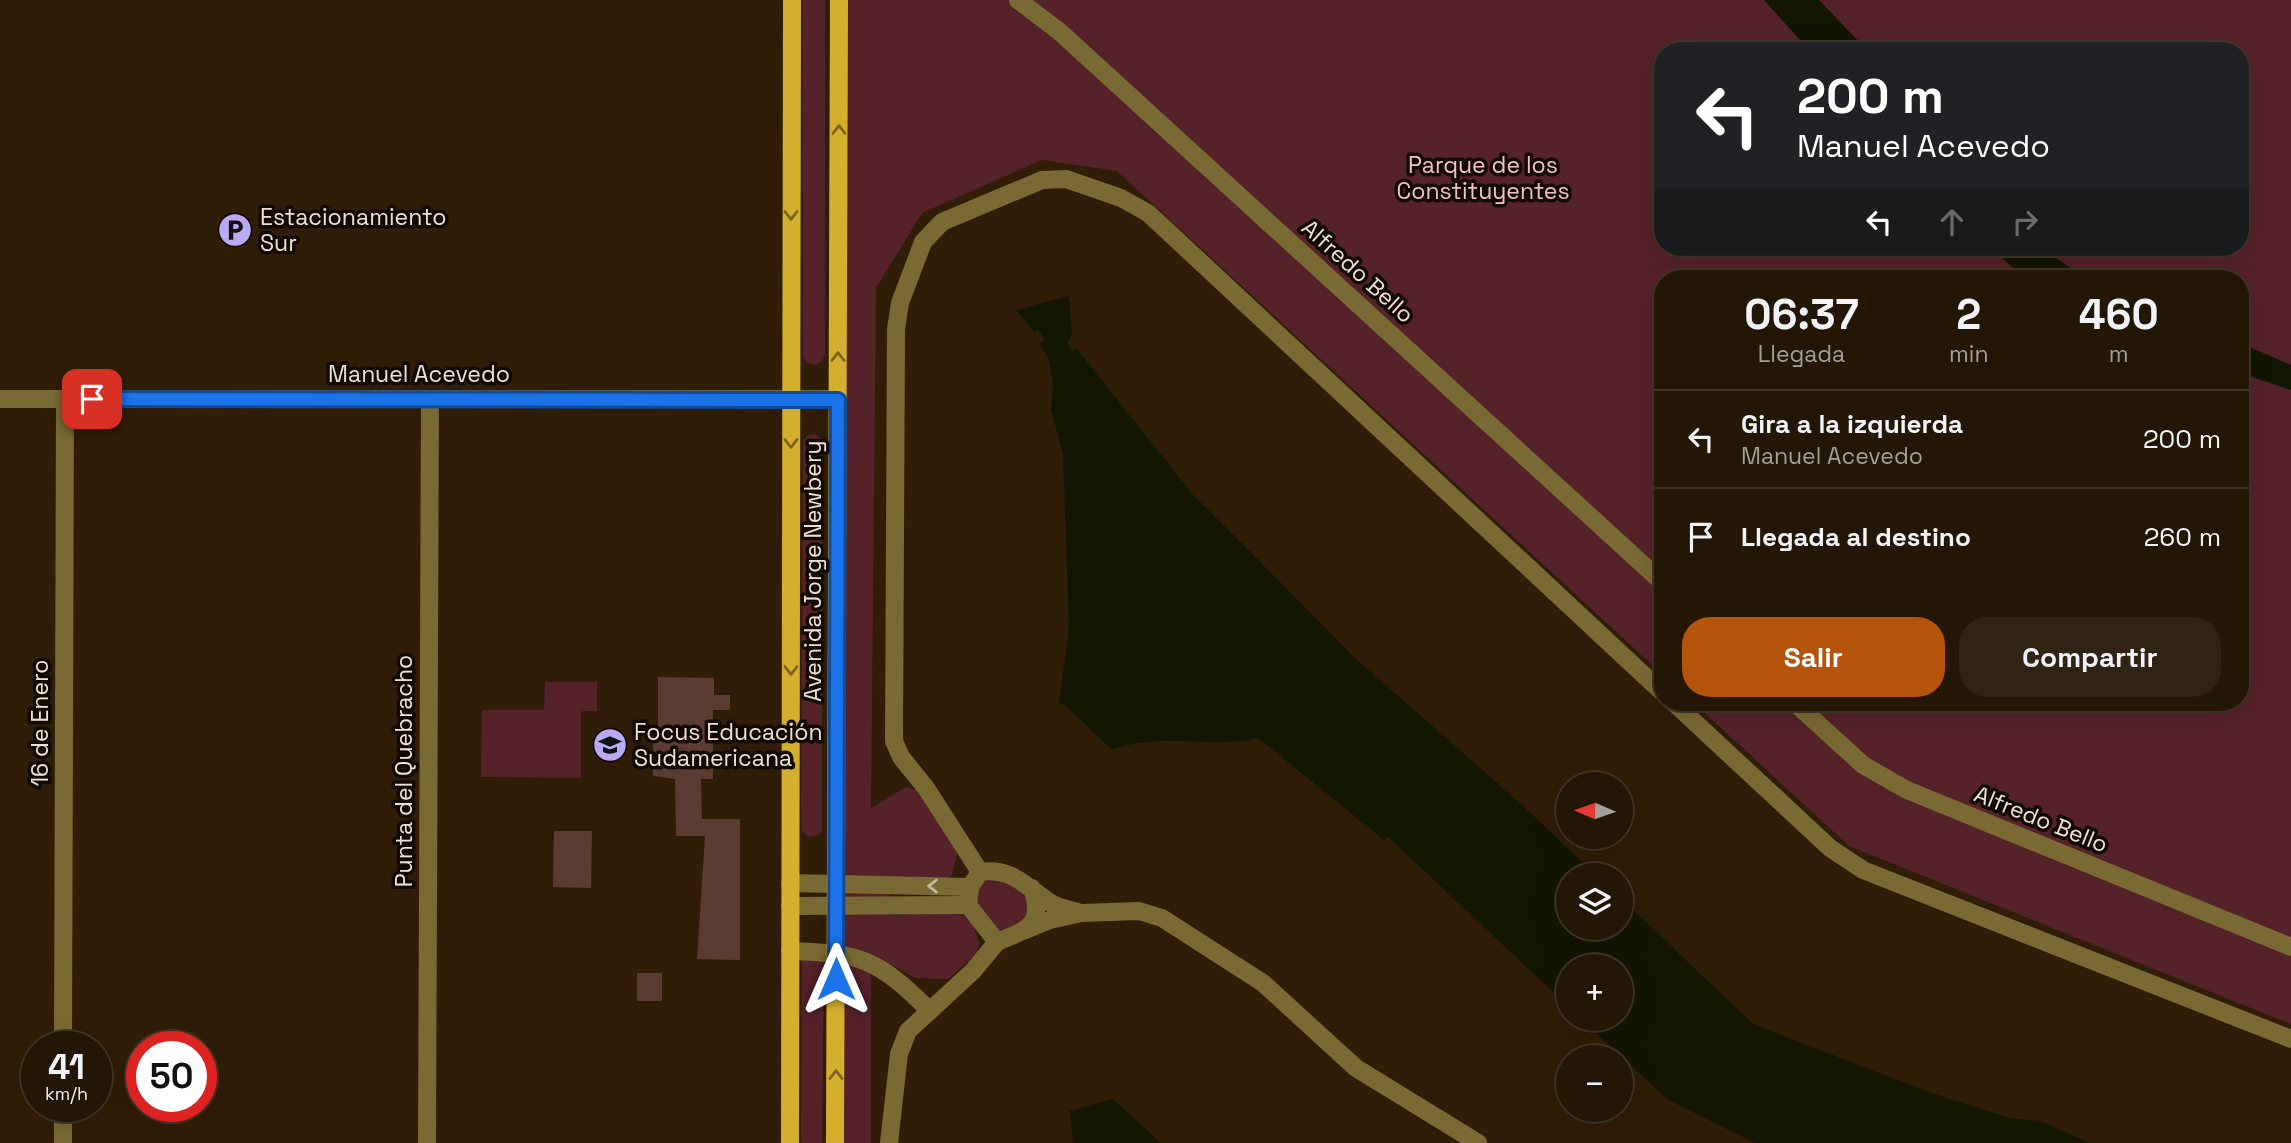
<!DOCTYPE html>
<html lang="es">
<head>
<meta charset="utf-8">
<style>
  :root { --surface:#241605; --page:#302313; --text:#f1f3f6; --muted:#a39f9a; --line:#413527; --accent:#b45309 }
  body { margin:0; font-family:"Space Grotesk",sans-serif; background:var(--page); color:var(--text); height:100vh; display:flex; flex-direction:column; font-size:26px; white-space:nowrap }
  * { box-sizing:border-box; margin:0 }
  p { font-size:23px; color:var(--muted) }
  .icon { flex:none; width:38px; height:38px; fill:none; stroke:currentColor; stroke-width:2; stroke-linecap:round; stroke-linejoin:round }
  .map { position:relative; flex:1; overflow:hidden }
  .side { position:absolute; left:1654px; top:270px; width:595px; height:441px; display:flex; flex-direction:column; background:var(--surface); border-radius:28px; box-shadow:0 7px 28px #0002,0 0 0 2px var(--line) }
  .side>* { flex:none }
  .top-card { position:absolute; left:1654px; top:42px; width:595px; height:214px; border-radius:28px; box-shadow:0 7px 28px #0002,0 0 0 2px var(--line); background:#202124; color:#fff; overflow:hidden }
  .needle { width:46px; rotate:272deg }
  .tools { position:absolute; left:1556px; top:772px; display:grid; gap:14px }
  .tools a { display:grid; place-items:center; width:77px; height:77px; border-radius:50%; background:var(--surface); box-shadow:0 7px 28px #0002,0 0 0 2px var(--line); font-size:35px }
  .speed { position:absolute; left:21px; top:1031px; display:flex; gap:14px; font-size:35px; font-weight:700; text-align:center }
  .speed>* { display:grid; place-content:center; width:91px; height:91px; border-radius:50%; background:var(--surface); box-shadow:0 7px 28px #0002,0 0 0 2px var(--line); line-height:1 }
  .speed small { font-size:18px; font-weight:400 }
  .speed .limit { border:10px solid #d22; background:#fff; color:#111 }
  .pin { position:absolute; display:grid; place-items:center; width:60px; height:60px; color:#fff; margin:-30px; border-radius:14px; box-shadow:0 4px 10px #0006 }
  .me { position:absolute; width:77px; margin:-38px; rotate:0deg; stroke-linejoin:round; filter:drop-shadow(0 0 5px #0008) }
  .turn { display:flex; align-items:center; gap:24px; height:147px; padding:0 28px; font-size:32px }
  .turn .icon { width:91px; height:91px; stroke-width:2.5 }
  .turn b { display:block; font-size:49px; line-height:60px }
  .lanes { display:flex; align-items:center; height:66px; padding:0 28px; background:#0003; justify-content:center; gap:35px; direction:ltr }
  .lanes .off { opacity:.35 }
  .eta { display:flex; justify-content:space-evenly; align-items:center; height:119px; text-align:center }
  .eta b { font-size:42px; font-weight:600; line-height:49px }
  .button { display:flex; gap:14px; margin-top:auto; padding:14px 28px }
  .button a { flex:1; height:80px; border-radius:28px; background:var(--accent); color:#fff; font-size:28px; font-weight:600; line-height:80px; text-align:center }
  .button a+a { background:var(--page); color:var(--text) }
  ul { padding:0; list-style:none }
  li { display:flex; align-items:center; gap:21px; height:98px; padding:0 28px; border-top:2px solid var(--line) }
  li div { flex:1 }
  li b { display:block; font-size:26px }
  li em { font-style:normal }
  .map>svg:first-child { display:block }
  .green { fill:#56222a; fill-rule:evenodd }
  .water { fill:#121600 }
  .building { fill:#5a3c32 }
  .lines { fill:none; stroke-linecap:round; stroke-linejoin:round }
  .minor { stroke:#796933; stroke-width:18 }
  .major { stroke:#d4af2e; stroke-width:18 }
  .oneway { stroke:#7d641b }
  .oneway2 { stroke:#c5b79c }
  .route-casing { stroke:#114b97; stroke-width:18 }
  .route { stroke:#1a73e8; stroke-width:12 }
  .labels { text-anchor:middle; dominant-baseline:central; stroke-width:7; stroke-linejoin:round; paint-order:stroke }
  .park-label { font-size:23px; fill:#f1c1c5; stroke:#120903 }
  .poi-label { font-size:23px; fill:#eee1d4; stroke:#120903; text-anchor:start }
  .street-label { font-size:23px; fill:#eee1d4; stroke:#120903 }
</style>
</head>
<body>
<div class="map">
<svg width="2291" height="1143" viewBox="0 0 2291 1143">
  <rect width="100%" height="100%" fill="#301d07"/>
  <g class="green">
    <path d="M803,0h22v354l-3,7 -7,4 -8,-2 -4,-6z"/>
    <path d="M839,0h1452v1024l-442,-178 -156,-144h547v-424h-578v396l-545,-503 -75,-11 -120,53 -46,75 -5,520 35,-21 11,3 41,60 -6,25 -5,4 -58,-1v37h18l1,-4 50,1 15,11 6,21 -3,10 -28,25 -33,-1 -44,-25v190h-36zM1662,51h578v196h-578z"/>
    <path d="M814,434l7,4 1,6v386l-3,5 -10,2 -7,-6 -1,-12 2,-377 4,-6z"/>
    <path d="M545,682h52v29h-16v67l-100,-1 1,-67h62z"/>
    <path d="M980,872l32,2 26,34 -41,34 -20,-22 -7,-33z"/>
    <path d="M824,953l-2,190h-21l1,-189z"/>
  </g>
  <g class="water">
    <path d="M1764,0h55l49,51h-58z"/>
    <path d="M1992,247h48l45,31c-47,0 -60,8 -93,-31z"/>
    <path d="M1069,296l3,38 -5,9 5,8 5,-2 113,142 165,167 165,145 76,72h-28v53h52l1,-30 132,126 178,69 79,25 30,3 50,22h-335l-88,-44 -86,-80 39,-1v-52h-52v40l-180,-169 -4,3 -126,-102c-45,12 -99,-7 -146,12l-47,-45 -6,-1 10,-76 -6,-175 -12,-43 2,-27 -5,-26 -9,-12 6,-5 -7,-10 -4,2 -18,-22z"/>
    <path d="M2240,343l51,22v25l-51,-17z"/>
    <path d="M1113,1099l48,44h-88l-3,-32z"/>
  </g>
  <g class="building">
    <path d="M658,677l56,1v17h16v15h-17v69h-12l1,40h38v141l-43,-1 8,-123h-29l-1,-57 -22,-3v-33h5z"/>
    <path d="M554,831h38l-1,57 -38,-1z"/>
    <rect x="637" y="973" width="25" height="28"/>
  </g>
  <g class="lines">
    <g class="minor">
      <path d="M1018,0l42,32 602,550"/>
      <path d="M0,399h838"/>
      <path d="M1673,702l157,146 33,22 428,169"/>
      <path d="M1794,702l69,63 44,25 384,157"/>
      <path d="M980,872l-54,-84 -25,-31 -7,-16 2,-412 4,-26 23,-61 19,-20 100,-42 24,-1 55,19 27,15 514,479"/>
      <path d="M790,883l180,4"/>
      <path d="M790,906l178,-1"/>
      <path d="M1081,913l58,-2 23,7 101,65 93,85 122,75"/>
      <path d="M1023,931l27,-11 31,-7c-10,-3 -23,-5 -32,-11 -23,-16 -38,-35 -69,-30l-10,15 -2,18 29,37c32,-13 47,-17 35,-54"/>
      <path d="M790,951c72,2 87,8 139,59"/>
      <path d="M63,1046l2,-647"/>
      <path d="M63,1143v-37"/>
      <path d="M427,1143l3,-744"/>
      <path d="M889,1143l10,-89 9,-23 65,-60 24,-29"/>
    </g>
    <g class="major">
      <path d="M790,1143l2,-1143"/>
      <path d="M835,1143l4,-1143"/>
    </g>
  </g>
  <defs><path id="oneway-chevron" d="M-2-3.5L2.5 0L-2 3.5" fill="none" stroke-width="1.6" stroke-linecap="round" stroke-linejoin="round" transform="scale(1.75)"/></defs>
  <g class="oneway">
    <use href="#oneway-chevron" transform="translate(839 130) rotate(-90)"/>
    <use href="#oneway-chevron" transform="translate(791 215) rotate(90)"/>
    <use href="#oneway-chevron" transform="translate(838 357) rotate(-90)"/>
    <use href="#oneway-chevron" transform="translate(791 443) rotate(90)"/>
    <use href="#oneway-chevron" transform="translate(791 670) rotate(90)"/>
    <use href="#oneway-chevron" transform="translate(836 1075) rotate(-90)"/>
  </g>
  <use class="oneway2" href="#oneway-chevron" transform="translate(933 886) rotate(-179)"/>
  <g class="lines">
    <g class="route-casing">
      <path id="route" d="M92,399l746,1 -2,579"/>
    </g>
    <use href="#route" class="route"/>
  </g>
  <defs>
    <g id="parking-disc" transform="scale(1.75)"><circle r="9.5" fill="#baaaf6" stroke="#120903"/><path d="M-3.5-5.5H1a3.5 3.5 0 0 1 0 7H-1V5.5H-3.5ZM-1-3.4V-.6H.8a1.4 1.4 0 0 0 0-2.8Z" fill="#111"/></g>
    <g id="university-disc" transform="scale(1.75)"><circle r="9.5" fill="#baaaf6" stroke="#120903"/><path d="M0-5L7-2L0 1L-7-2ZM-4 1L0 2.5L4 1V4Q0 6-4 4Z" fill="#111"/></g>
  </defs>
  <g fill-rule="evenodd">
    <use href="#parking-disc" x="235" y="230"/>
    <use href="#university-disc" x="610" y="745"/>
  </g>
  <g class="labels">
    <g class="park-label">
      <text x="1483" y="165">Parque de los<tspan x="1483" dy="26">Constituyentes</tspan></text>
    </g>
    <g class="poi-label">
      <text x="260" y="217">Estacionamiento<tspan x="260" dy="26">Sur</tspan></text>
      <text x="634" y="732">Focus Educación<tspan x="634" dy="26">Sudamericana</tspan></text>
    </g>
    <g class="street-label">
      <text transform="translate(1358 271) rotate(42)">Alfredo Bello</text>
      <text x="419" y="374">Manuel Acevedo</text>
      <text transform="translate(813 571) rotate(-90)">Avenida Jorge Newbery</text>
      <text transform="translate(40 723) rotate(-90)">16 de Enero</text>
      <text transform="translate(404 771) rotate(-90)">Punta del Quebracho</text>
      <text transform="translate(2041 819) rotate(22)">Alfredo Bello</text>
    </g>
  </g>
</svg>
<div class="tools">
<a><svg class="needle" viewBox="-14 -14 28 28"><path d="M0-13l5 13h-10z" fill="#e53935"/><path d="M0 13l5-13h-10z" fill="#a39f9a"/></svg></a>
<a><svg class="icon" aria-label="layers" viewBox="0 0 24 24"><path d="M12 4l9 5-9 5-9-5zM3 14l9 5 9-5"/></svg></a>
<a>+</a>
<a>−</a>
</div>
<div class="speed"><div>41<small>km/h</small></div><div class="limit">50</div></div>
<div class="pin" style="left:92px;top:399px;background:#d93025"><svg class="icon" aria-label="arrive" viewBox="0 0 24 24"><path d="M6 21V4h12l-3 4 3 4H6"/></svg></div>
<svg class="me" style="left:836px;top:979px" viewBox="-20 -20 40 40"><path d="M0-17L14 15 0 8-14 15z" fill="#1a73e8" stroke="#fff" stroke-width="4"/></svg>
<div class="top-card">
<div class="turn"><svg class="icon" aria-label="left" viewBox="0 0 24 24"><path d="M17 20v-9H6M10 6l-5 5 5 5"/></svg><div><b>200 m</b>Manuel Acevedo</div></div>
<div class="lanes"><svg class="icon" aria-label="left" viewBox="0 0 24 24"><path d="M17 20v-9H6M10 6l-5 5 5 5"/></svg><svg class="icon off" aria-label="ahead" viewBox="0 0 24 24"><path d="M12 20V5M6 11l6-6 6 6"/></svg><svg class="icon off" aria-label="right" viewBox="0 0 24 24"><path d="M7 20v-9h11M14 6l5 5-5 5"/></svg></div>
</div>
<section class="side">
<div class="eta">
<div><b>06:37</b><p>Llegada</p></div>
<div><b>2</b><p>min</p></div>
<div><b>460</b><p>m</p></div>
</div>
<ul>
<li><svg class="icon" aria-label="left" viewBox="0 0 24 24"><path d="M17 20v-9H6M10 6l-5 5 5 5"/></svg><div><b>Gira a la izquierda</b><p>Manuel Acevedo</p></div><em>200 m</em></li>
<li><svg class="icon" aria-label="arrive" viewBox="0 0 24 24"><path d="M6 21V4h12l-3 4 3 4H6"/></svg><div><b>Llegada al destino</b></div><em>260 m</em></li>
</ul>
<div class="button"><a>Salir</a><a>Compartir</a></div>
</section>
</div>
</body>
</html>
